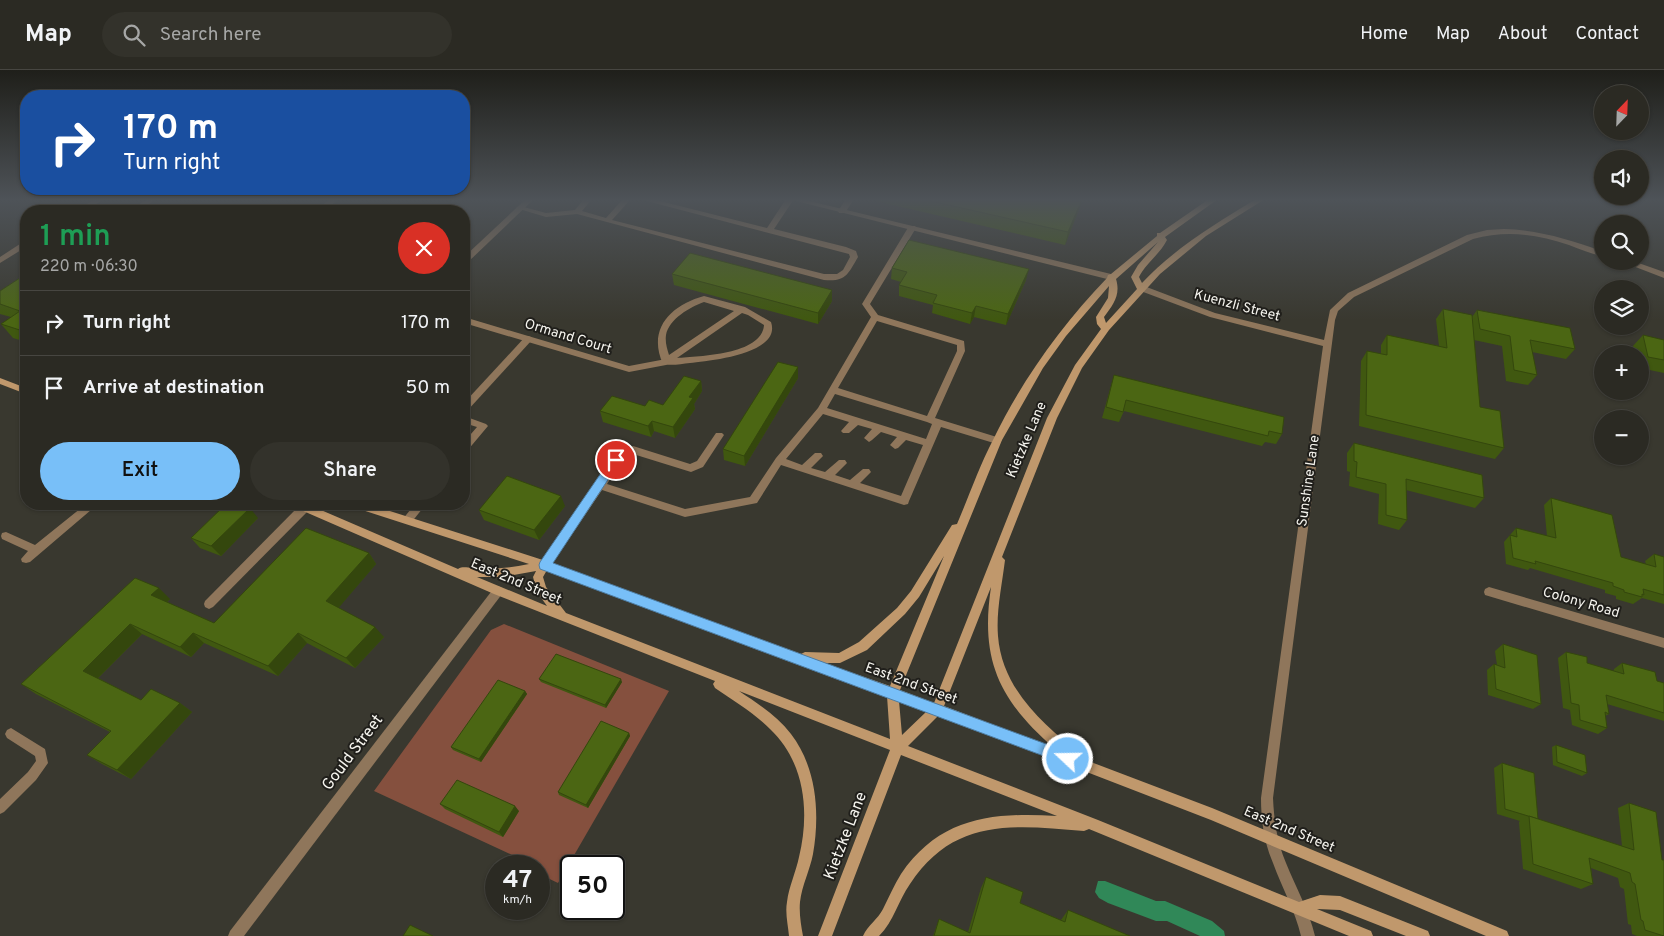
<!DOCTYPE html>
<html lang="en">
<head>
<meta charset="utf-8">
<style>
  :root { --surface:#2b2a23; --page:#33322b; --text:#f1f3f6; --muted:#a6a7a6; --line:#474641; --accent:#78bff8 }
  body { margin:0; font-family:Overpass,sans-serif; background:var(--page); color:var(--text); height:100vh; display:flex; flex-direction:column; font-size:19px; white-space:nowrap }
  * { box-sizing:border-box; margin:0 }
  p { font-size:16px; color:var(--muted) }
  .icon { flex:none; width:28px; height:28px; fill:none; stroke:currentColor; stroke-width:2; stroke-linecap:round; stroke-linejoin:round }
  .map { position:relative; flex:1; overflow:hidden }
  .details { position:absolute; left:20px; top:135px; width:450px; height:305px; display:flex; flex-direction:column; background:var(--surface); border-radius:20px; box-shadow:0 1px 4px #0004,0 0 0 1px var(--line) }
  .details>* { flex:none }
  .hud { position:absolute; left:20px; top:20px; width:450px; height:105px; border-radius:20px; box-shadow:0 1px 4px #0004,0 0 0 1px var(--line); background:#1a4fa0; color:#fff; overflow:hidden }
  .needle { width:32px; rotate:23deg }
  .controls { position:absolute; left:1594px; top:15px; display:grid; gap:10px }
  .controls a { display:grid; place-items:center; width:55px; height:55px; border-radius:50%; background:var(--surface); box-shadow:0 1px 4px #0004,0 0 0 1px var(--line); font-size:25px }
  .speed { position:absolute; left:485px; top:785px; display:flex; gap:10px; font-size:25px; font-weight:700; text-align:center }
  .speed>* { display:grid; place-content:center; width:65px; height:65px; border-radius:50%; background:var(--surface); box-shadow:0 1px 4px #0004,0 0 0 1px var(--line); line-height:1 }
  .speed small { font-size:12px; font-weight:400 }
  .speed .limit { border:2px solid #111; border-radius:8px; background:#fff; color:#111 }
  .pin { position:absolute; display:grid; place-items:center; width:42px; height:42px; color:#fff; margin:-21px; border:2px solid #fff; border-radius:50%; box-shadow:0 1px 5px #0007 }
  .me { position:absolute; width:55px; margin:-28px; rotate:291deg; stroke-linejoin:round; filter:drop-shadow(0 0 4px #0008) }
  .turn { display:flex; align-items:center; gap:18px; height:105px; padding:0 20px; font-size:22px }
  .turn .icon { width:65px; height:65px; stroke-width:2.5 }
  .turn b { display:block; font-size:35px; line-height:42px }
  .round { display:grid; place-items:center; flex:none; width:52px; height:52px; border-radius:26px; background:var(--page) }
  .summary { display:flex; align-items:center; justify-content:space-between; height:85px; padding:0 20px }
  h1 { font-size:30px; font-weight:600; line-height:38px; color:#1e9e55 }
  .button { display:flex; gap:10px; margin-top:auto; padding:10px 20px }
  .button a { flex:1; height:58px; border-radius:30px; background:var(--accent); color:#111; font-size:20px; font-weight:600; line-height:58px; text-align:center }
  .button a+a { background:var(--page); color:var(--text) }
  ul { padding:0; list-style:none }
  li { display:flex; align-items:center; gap:15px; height:65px; padding:0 20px; border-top:1px solid var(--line) }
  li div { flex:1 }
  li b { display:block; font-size:19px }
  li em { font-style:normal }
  header { display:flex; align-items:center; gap:30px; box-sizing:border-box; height:70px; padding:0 25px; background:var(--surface); border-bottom:1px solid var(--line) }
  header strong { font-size:24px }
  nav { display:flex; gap:28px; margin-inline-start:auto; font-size:18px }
  .search { width:350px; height:45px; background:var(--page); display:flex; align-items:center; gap:12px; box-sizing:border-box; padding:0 18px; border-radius:28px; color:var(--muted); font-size:19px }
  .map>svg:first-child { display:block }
  .green { fill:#85503e }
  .water { fill:#308858 }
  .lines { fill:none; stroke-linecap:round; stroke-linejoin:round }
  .service { fill:#8f765b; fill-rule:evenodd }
  .minor { fill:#8f765b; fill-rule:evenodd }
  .tertiary { fill:#8f765b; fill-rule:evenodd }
  .secondary { fill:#c0986c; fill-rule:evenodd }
  .wall { fill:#405810 }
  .shaded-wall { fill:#34470d }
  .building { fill:#4b6613; stroke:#34470d }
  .route { fill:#78bff8; stroke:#4e7ca1 }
  .labels { text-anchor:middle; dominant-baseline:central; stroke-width:4; stroke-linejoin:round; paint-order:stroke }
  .street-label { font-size:14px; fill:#f5f4ee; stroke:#201f1b }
  .near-street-label { font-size:16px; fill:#f5f4ee; stroke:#201f1b }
</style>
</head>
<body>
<header>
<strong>Map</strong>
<div class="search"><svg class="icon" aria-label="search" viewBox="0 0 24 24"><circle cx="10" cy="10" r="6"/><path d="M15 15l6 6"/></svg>Search here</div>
<nav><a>Home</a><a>Map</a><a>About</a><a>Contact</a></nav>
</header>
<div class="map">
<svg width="1664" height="866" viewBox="0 0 1664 866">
  <rect width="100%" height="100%" fill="#39382f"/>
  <path class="green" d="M504,554l165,67 -111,192 -19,-9v-8h-13l-3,-6 -149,-69 117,-161z"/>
  <path class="water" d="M1098,811h7l51,20h9l47,20 12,10 1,5h-25l-33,-15h-11l-48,-18 -9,-5 -4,-6z"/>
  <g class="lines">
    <g class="service">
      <path d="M95,129h9l-19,12h-9z"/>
      <path d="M330,129h9l-16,12h-8z"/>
      <path d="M584,129h8l-10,12 24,7 17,-19h8l-19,21 212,54h13l6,-4 7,-13 -1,-3 -210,-55h13l115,29 19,-29h8l-20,30 72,18 10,4 2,6c-10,17 -12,25 -34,23l-247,-66 -31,3 -30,-9 4,-2 26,7 29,-3z"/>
      <path d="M846,129h8l-9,14h-6l-1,-2z"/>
      <path d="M909,156h6l1,2 -46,76 8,11 86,26 1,10 -30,67 65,20 2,2 -2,2 -3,2 -56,-17 -32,74 -1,3 -4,1 -123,-40 -24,38 -72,14 -83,-27 -53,78 -4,1 -4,-1 -1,-3 1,-3 79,-113 13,-3 57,18 7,-3 19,-28h6l2,2 -21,32 -12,5 -58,-18 -7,1 -19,29 78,25 65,-12 26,-39 42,-50 53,-91 -9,-13zM877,251l80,24v6l-30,65 -89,-28zM835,324l92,28 5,2 -6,15 -99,-31zM823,344l26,8 -8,9 2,2h6l9,-8 14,4 -8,9 5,4 3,-2 9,-8 16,5 -7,8 5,4 3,-1 8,-8 17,5 -22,51 -41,-13 11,-11 -2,-3h-6l-13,11 -15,-5 12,-12 -2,-3h-6l-14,12 -14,-4 12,-12 -2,-3h-6l-13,12 -16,-6z"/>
      <path d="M23,172h3v5l-26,16v-6z"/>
      <path d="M704,226l41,11 26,15c11,32 -62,39 -81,41 -9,1 -19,3 -27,1 -16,-35 8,-59 41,-68zM704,232l30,9 -65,44c-2,-6 -4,-13 -3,-20 3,-16 24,-28 38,-33zM742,243l6,2 16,10c-2,30 -65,31 -87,33z"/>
      <path d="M528,266l3,1 1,2 -1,2 -64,70 -3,1v-9l61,-66z"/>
      <path d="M464,346l22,8 2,2 -21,25 -3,1v-10l13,-15 -13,-4z"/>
      <path d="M86,434h12l-68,58 -4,1 -4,-1 -1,-3 7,-8 -26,-12 -1,-3 1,-3 4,-1 29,13z"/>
      <path d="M301,434h8l1,3 -1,3 -96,97 -4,2 -4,-2 -1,-3 1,-3z"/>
      <path d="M415,434h11l-15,19h-8l-1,-3z"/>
      <path d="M11,658l34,21 3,14 -12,17 -32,32 -4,2v-15l28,-27 8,-11 -1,-5 -28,-18 -2,-4 2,-4z"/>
    </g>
    <g class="minor">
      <path d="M147,129h9l-17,12h-9z"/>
      <path d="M788,129h13l310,75 4,3 -4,3z"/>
      <path d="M1504,159c35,1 66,11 98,22v5c-11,-2 -22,-7 -33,-11 -32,-11 -63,-15 -96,-6l-119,58 -16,14 -3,9 -62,478c1,22 4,44 13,65 10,25 23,47 29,73h-14c-6,-26 -19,-48 -28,-73 -9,-21 -12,-43 -12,-65l62,-452 -113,-29 -72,-27 -1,-2 1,-2h6l71,27 109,27 6,-30 18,-17 119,-58 20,-5z"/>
      <path d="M1620,191h13l31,11v6z"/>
      <path d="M464,247l165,49 37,-7 4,3 -4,3 -37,7 -165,-49z"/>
      <path d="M498,516l4,2 1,3 -1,3 -258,342h-16l2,-5 264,-343z"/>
      <path d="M1489,517l175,51v10l-179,-53 -1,-3 1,-3z"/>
    </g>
    <path class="tertiary" d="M526,129h8l-67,64h-3v-6z"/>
    <g class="secondary">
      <path d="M1209,129h9l-53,38 2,3c-7,14 -21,23 -28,37l3,6c33,-35 73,-59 114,-84h9l-59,37 -46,38 -51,56 -27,38 -25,50 -55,139 3,3c-3,25 -9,51 -7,76 4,53 45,88 83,119l2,4 129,49 295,123 2,5h-23l-275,-116 -272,-105 -31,31 190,74 201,82 21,-7 20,1 88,35 2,5h-24l-66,-26 -23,-1 54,22 2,5h-24l-260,-107 -5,2c-70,-6 -130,-14 -174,53 -12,17 -16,37 -31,52h-16c5,-11 15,-17 20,-27 6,-12 11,-24 18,-35 39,-57 92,-62 156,-58l-156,-61 -69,181h-14l72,-186 -151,-59c18,12 38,25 52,43 26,34 29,80 22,120 -3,16 -11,31 -13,48 -1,11 1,23 3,34h-14c-1,-11 -4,-23 -2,-34 2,-16 9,-30 12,-45 11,-45 6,-95 -29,-128 -16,-16 -36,-28 -55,-41l-2,-4 2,-3 -221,-87 -200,-87 -1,-3h14l151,65c5,-3 9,-1 15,-1 19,2 37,0 56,-4l-176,-57 -1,-3h16l181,58 252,92 4,-2 34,1 20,-11 38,-34 14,-17 41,-66 5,-1c12,-28 22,-57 36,-84 29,-60 68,-114 114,-162l1,-3 3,-1 46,-38v-3h3zM1158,172l-20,23 -7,12 6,12 -31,34 -2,-6c9,-12 17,-22 12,-38zM1109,216l-1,12 -12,19 1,7 4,5 -26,36 -28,53 -113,285 -34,-13 102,-250 41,-72 23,-32zM944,486l-54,130 -66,-23h16l27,-13 38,-36 14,-17zM547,500l340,126 3,43 -324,-126 -20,-26 -3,-10zM536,501l-3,6 4,15 10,14 -70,-29h26zM991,517c-11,73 8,113 63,161l-110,-42zM899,631l28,10 -25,24z"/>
      <path d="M0,308l26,10v6l-26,-10z"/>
    </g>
  </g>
  <g class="wall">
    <path d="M867,129h216l-18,46z"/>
    <path d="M892,198l134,12 -20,45 -32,-8 -4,7 -38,-11 1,-8 -34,-9v-11l2,-3 -10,-3z"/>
    <path d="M26,204v68l-13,-4 -12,-14 10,-7 -11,-3v-23z"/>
    <path d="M672,204l160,27 -14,23 -144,-39z"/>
    <path d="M1443,239l29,8 5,-7 98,39 -9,10 -34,-7 5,23 -9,10 -22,-4 -4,-35 -28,-6 6,67 24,41 -9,11 -136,-33 2,-65 6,-10 14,3v-9l6,-10 52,11 -3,-27z"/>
    <path d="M1643,265l21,5v33l-24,-5v-14h-5l-2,-8z"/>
    <path d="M798,297v11l-53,88 -21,-6 -1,-11z"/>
    <path d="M1114,305l168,59 -6,10 -11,-2 -3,4 -138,-35 -5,11 -17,-4z"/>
    <path d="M701,311l1,10 -8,13 1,5 -20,29 -21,-7 -3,6 -48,-15 -3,-11 45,-5 18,-1z"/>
    <path d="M1354,373l130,55 -9,10 -69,-18 1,30 -8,10 -21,-6 1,-30 -30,-8 1,-14 -3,-1v-18z"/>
    <path d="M1551,428l70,59 25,7 -1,-3 9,-7 10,3v47l-22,-6 -9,6 -17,-5v-3l-11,-3v-3l-75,-22 -2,2 -22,-6 -2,-22 12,-14 31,8 -3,-31z"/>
    <path d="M565,436l-26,34 -55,-20 -5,-10z"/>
    <path d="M258,448l-37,38 -21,-8 -9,-10z"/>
    <path d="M369,483l7,11 -38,44 46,29 -29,31 -48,-25 -29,33 -74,-33 -13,14 -49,-23 -44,44 43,22 39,3 12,9 -61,67 -29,-15 -15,-9 23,-23 -74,-38 -15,-10 149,-85 -3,3 47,21z"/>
    <path d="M1503,574l38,60 -8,5 -45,-14 -1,-25 7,-6 3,1 -2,-14z"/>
    <path d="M1566,582l21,11 27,8v-2l8,-6 35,18 7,2v38l-57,-17 2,10 -4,2 2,12 -9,6 -26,-9 -2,-15 -7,-2 -5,-50z"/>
    <path d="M539,609l83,3 -16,26 -65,-26z"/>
    <path d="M525,621l2,3 -46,68 -28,-12 -2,-3z"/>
    <path d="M629,663l1,3 -42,72 -29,-13 -1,-3z"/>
    <path d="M1556,675l31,28 -5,3 -29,-11 -1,-18z"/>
    <path d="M1502,693l36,56 84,27 -4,-38 11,-5 35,133h-27l-5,-2 -1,-9 -3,-1 -4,-35 -4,-2 -2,-9 -27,-10 2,16 -12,5 -58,-20 -4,-47 1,-1 -23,-7 -3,-46z"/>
    <path d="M440,734l79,7 -16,26 -58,-28z"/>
    <path d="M986,807l34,26 41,17 7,-10 62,26h-197l6,-17 29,13 13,-44z"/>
    <path d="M507,839h24l-5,9z"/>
  </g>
  <g class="shaded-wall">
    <path d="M1082,129h1l-18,46 3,-13z"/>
    <path d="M1029,199l-3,11 -20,45 2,-11z"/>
    <path d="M832,220v11l-14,23v-11z"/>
    <path d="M976,236l-2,11 -4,7 2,-11z"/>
    <path d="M798,297v11l-53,88 -1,-10z"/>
    <path d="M701,311l1,10 -8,13 1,5 -20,29 -2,-11 16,-30z"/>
    <path d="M652,351l2,10 -3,6 -3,-11z"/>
    <path d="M561,426l4,10 -26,34 -5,-10z"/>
    <path d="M250,438l8,10 -37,38 -10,-10z"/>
    <path d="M369,483l7,11 -41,48 -9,-11z"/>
    <path d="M159,518l11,11 -7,7 -12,-11z"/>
    <path d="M130,554l12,10 -46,46 -13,-9z"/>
    <path d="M375,557l9,10 -29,31 -9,-10z"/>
    <path d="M193,563l11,10 -13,14 -11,-10z"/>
    <path d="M298,563l9,10 -29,33 -10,-10z"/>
    <path d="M621,609l1,3 -16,26 -1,-3z"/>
    <path d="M525,621l2,3 -46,68 -2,-3z"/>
    <path d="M180,633l12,9 -61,67 -14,-9z"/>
    <path d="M629,663l1,3 -42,72 -2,-3z"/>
    <path d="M515,736l4,5 -16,26 -4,-5z"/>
    <path d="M545,808l2,2 -8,15v-6z"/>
    <path d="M528,839h3l-5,9 -2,-2z"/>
  </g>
  <g class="building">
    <path d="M922,129h160l-14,33z"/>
    <path d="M909,170l120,29 -21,45 -32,-8 -4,7 -39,-10 4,-8 -38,-10 8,-13 -15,-4z"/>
    <path d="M690,183l142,37 -14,23 -146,-39z"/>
    <path d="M26,204v58l-25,-8 19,-13 -20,-7v-13z"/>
    <path d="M1443,239l29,6 8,92 20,4 4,37 -138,-33 1,-64 20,4v-20l60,13z"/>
    <path d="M1477,240l93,18 5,21 -45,-9 7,35 -23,-5 -4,-34 -30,-7z"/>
    <path d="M1643,265l21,5v20l-16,-3z"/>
    <path d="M778,292l20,5 -54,89 -21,-7z"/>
    <path d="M1114,305l170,42 -2,17 -13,-3 -1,5 -142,-36 -3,12 -17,-5z"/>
    <path d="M684,306l17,5 -12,16 4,1 -20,29 -21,-6 -4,5 -48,-15 12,-15 33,10 4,-6 14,5z"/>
    <path d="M1354,373l128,32 2,23 -78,-19 1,41 -21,-5v-31l-30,-7 1,-15 -3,-1z"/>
    <path d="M507,406l54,20 -27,34 -55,-20z"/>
    <path d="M1551,428l61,17 9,42 35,10 -2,-13 10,3v38l-21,-6 1,6 -2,-1v3l-18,-5v-2l-11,-4v-3l-78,-22 1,3 -23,-6 -3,-23 7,2 -1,-9 40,10z"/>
    <path d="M226,434h13l11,4 -39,38 -20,-8z"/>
    <path d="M306,458l63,25 -43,48 49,26 -29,31 -48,-25 -30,33 -75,-33 -13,14 -50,-23 -47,47 58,29 10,-11 29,14 -63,67 -30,-15 24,-24 -90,-47 114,-106 24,10 -8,7 63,28z"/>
    <path d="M1503,574l34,11 4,49 -45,-15 -2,-25 11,4z"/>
    <path d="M1566,582l21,5v6l37,11 -2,-11 33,9 2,9 7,2v30l-58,-18 3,19 -4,-2 2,16 -27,-8 -1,-15 -8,-2z"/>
    <path d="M556,584l65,25 -16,26 -66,-26z"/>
    <path d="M498,610l27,11 -46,68 -28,-12z"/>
    <path d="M601,651l28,12 -43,72 -28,-13z"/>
    <path d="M1556,675l29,10 2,18 -30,-11z"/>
    <path d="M1502,693l32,10 4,46 -33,-10z"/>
    <path d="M457,710l58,26 -16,26 -59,-28z"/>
    <path d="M1629,733l27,9 6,48h2v76l-19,-6 -2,-9 -2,-1 -6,-36 -3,-2 -2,-9 -41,-15 4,26 -60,-20 -4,-48 105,34z"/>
    <path d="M539,805l6,3 -6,11z"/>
    <path d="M986,807l37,15 -3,11 45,19 3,-12 62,26h-196l5,-17 31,14z"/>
    <path d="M509,839h19l-4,7z"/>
    <path d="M410,855l23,11h-30z"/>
  </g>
  <linearGradient id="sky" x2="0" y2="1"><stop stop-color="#1f1f1a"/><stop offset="0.52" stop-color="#4e5358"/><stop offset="1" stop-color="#4e5358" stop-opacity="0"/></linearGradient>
  <rect width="1664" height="250" fill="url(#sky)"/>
  <path class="route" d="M616,386l3,1 2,3 -2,3 -66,100 515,189 5,2 2,5 -2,4 -5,2 -528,-196 -1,-4 1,-3 72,-105z"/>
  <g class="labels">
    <g class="street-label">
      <text transform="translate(1237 236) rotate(15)">Kuenzli Street</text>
      <text transform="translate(568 267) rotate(17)">Ormand Court</text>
      <text transform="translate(1027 370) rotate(-67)">Kietzke Lane</text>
      <text transform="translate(1309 411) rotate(-82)">Sunshine Lane</text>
      <text transform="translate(516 512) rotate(23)">East 2nd Street</text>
      <text transform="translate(1581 533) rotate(16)">Colony Road</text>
      <text transform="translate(911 614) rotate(20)">East 2nd Street</text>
      <text transform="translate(1289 760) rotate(23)">East 2nd Street</text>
    </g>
    <g class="near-street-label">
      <text transform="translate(353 683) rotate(-53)">Gould Street</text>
      <text transform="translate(846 766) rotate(-69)">Kietzke Lane</text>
    </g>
  </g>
</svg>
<div class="controls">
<a><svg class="needle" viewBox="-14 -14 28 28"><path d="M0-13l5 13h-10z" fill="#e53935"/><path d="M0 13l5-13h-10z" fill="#a6a7a6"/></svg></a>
<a><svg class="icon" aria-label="sound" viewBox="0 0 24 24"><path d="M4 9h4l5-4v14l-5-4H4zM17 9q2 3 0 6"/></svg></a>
<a><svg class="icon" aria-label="search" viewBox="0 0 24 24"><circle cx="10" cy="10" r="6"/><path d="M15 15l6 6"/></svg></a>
<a><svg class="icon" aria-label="layers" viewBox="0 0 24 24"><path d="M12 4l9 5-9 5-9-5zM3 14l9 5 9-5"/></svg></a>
<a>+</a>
<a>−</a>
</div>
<div class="speed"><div>47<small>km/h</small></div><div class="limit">50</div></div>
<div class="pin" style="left:616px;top:390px;background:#d93025"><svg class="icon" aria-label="arrive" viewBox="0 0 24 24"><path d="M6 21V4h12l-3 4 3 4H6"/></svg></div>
<svg class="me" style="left:1068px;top:689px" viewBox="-20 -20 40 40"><circle r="17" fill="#78bff8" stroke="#fff" stroke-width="3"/><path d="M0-11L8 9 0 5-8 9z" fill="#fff"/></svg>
<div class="hud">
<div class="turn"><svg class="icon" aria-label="right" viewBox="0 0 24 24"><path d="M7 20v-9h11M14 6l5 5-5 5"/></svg><div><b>170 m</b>Turn right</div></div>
</div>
<section class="details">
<div class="summary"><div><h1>1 min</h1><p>220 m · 06:30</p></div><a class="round" style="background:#d93025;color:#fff"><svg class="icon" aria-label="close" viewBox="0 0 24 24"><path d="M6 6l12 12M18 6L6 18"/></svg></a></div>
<ul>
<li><svg class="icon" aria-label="right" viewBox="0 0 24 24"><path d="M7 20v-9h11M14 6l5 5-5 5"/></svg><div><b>Turn right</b></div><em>170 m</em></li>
<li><svg class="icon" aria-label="arrive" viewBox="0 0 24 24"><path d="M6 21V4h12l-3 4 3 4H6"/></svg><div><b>Arrive at destination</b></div><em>50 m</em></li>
</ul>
<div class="button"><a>Exit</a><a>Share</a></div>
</section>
</div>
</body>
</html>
